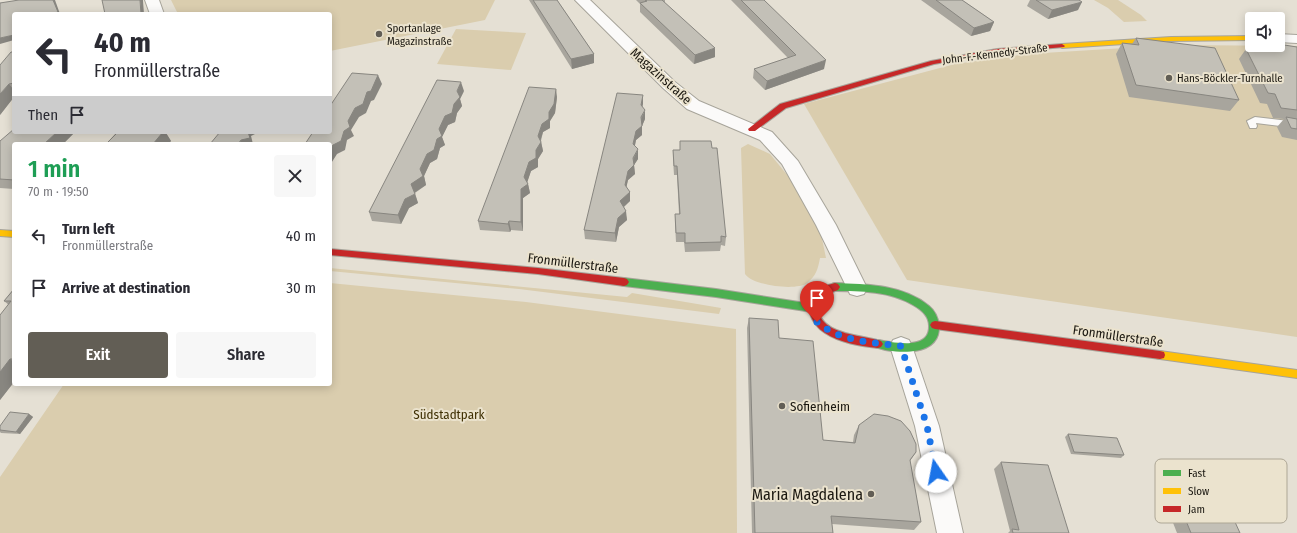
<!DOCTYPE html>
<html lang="en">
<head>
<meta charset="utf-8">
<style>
  :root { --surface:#fff; --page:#f7f7f7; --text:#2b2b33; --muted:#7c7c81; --accent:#625e55 }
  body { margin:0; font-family:"Fira Sans Condensed",sans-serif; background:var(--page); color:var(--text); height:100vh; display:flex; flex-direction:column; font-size:15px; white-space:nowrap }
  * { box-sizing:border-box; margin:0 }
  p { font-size:13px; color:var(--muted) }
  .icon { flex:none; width:22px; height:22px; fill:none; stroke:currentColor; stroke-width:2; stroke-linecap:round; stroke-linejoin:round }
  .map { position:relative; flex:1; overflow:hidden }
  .panel { position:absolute; left:12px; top:142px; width:320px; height:244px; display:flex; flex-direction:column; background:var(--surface); border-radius:4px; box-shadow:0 2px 10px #0003 }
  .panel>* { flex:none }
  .guide { position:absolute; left:12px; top:12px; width:320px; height:122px; border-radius:4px; box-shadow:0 2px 10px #0003; background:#fff; color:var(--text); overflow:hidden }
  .fabs { position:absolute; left:1245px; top:12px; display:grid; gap:8px }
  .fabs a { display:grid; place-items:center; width:40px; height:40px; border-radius:4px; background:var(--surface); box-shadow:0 2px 10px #0003; font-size:20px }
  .pin { position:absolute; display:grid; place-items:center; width:34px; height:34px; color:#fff; margin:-41px -17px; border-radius:50% 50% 50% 0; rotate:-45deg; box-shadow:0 0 4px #0007 }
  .pin .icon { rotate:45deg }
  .me { position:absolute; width:44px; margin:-22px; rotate:348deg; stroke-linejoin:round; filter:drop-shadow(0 0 3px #0008) }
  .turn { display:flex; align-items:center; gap:14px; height:84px; padding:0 16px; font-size:18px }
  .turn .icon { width:52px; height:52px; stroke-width:2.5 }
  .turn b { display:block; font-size:28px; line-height:34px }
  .then { display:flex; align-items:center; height:38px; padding:0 16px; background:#0003; gap:8px; font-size:15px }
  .round { display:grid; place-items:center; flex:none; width:42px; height:42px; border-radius:4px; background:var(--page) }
  .headline { display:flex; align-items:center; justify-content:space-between; height:68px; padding:0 16px }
  h1 { font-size:24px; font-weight:600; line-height:30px; color:#1e9e55 }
  .primary-button { display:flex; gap:8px; margin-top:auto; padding:8px 16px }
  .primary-button a { flex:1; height:46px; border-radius:4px; background:var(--accent); color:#fff; font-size:16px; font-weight:600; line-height:46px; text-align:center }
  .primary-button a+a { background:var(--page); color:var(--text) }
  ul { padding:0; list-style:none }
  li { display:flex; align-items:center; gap:12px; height:52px; padding:0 16px }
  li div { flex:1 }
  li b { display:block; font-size:15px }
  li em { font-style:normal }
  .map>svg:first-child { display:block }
  .green { fill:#dacdae }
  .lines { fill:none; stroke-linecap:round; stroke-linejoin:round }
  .lane-casing { stroke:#a7a49a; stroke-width:2 }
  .street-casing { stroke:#a7a49a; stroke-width:2 }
  .fast-casing { stroke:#a7a49a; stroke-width:2 }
  .slow-casing { stroke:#a7a49a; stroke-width:2 }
  .jam-casing { stroke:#a7a49a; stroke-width:2 }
  .lane { fill:#fbfaf9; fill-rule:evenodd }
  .street { fill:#fbfaf9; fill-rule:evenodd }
  .fast { fill:#4caf50; fill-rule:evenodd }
  .slow { fill:#ffc107; fill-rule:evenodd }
  .jam { fill:#c62828; fill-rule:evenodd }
  .wall { fill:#a8a59d }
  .shaded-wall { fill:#888680 }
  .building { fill:#c3c0b7; stroke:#888680 }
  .route { stroke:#1a73e8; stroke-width:7; stroke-dasharray:0 12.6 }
  .poi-dot { fill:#625e55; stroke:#ebe3ce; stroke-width:1.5 }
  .labels { text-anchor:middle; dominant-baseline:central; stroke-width:4; stroke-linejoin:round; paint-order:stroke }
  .far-poi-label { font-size:11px; fill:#1b1811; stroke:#ebe3ce; text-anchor:start }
  .far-street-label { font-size:11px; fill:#1b1811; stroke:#ebe3ce }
  .street-label { font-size:13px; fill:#1b1811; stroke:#ebe3ce }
  .poi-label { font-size:13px; fill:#1b1811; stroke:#ebe3ce; text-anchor:start }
  .park-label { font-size:13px; fill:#3e2f02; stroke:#ebe3ce }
  .near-poi-label { font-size:16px; fill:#1b1811; stroke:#ebe3ce; text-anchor:end }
  .key { fill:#ebe3ce; stroke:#ada695; stroke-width:1 }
  .key-label { font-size:11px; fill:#1b1811 }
</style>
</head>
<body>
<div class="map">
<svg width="1297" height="533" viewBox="0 0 1297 533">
  <rect width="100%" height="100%" fill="#e5e0d4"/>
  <g class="green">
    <path d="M171,0h324l-10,20 -155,31v-37h-152z"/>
    <path d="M1094,0h24l23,15 6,6 -23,1 -16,-14z"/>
    <path d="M456,29l70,4 -15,37 -74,-6z"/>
    <path d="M1174,45l123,1v291l-390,-57 -103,-176 151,-40 72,-10z"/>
    <path d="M748,144l22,10 18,22 16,25 17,33 5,24h-6c-2,11 -4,18 -13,25 -10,8 -54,3 -62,-9l-4,-126z"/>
    <path d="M330,268l297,29 5,-4 89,15 -2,6 -200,-25 -189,-18z"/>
    <path d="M330,283l196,19 210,27 1,204h-737v-56l64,-93h266z"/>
  </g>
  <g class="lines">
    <g class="lane-casing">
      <path id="lane" d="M1255,117l42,5v6l-41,-5 1,3 -1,2h-6l-3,-7z"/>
    </g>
    <g class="street-casing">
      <g id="street">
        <path d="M145,0h14l5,14h-14z"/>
        <path d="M575,0h15l85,82 24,19 73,31 26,29 38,64 31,63 -3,6 -7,2 -7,-2 -34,-69 -34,-61 -22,-24 -73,-31 -24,-21z"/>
        <path d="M1278,34l19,1v8l-19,-1z"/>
        <path d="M901,337l8,3 3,6 27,80 24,107h-26l-22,-107 -25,-80 3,-6z"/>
      </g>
    </g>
    <g class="fast-casing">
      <g id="fast">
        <path d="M624,278l92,11 96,15 3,1 2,3 -2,3 -3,1 -96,-15 -92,-11 -3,-1 -2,-3 2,-3z"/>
        <path d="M835,283c32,1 69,2 94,23 6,5 9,12 10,19 2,33 -45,29 -64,22l-2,-3 2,-3 3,-1c15,2 52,11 51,-14 0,-10 -7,-16 -16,-21 -23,-14 -52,-14 -78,-14l-3,-1 -2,-3 2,-3z"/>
      </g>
    </g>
    <g class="slow-casing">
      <g id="slow">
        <path d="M1252,36v4l-81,1 -109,7 -3,-2 3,-2 109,-7z"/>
        <path d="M0,230l14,1v6l-14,-1z"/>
        <path d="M1160,351l137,19v8l-137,-19 -4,-1 -1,-3 1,-3z"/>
      </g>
    </g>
    <g class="jam-casing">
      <g id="jam">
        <path d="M1062,44l3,2 -1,1 -67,6 -63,11 -148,44 -31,23h-6l-1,-2 32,-25 151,-43 66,-12z"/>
        <path d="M330,249l208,19 86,10 3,1 2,3 -2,3 -3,1 -86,-12 -208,-19z"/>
        <path d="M835,283l3,1 2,3 -2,3 -14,5 -6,6c-4,35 43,33 63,40l2,3 -2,3 -3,1c-18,-2 -38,-5 -53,-15 -13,-8 -24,-30 -10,-42 5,-4 13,-6 20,-8z"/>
        <path d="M935,321l225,30 4,1 1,3 -1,3 -4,1 -225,-30 -3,-1 -2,-3 2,-3z"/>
      </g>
    </g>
    <use href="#lane" class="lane"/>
    <use href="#street" class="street"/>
    <use href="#fast" class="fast"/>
    <use href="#slow" class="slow"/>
    <use href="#jam" class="jam"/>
  </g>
  <g class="wall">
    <path d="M529,0h28l37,54v9l-22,6z"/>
    <path d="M636,0h29v3l50,54 -21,7 -54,-52v-8z"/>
    <path d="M731,0h33l60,69 -59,21 -12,-12 1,-9 34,-11z"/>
    <path d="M921,0h41l32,22 -4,9 -19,5z"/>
    <path d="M1030,0h49l-1,10 -30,9 -21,-13z"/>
    <path d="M1136,38l103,62 -9,11 -101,-14 -13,-43 6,-11 10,1z"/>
    <path d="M1254,45h24l19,2v93l-15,-3 -5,-10 7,-8 -11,-1 -6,-14 -7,-1 -21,-44 7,-10 4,1z"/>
    <path d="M14,52v45l-14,18z"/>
    <path d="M464,91l-4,8 2,7 -5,7 -2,9 -7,3 -6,12 3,8 -5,3 -3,11 -7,4 -6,13 2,9 -11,8 3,10 -9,5 -8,16 -29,-3 -3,-9z"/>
    <path d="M643,95l-1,12 3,12 -3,7v9l-6,5 -1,6 3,13 -4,6 1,9 -7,6 -2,7 4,5v9l-6,6 3,13 -8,7 -3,15 -31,-3 -1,-9z"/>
    <path d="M557,97l-2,16 -5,8v7l-7,4 -2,9 2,10 -5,8v8l-7,4 -4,11 1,2 2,9 -7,5v33l-12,-1 -1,2 -30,-2 -2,-9z"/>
    <path d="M14,132h61l-12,12h-49v45l-14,-1v-47z"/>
    <path d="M86,132h80v1l5,8 -3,3h-62l9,-10z"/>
    <path d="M680,141l46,96 -1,9 -4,-1 -1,6 -35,1 -1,-10h-8l-1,-19v-9h4l-2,-39h-3l-1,-16v-9h7z"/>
    <path d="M14,289v93l-14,18v-85l9,-10 -5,-4z"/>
    <path d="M749,318l30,20 44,102 30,2 1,-7 5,-10 57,27 -6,9 11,61 -7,8 -82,-6 1,9h-81l-5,-205z"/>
    <path d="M29,414l4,3 -13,17 -19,-1 -1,-1v-6z"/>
    <path d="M1068,434l56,21 -3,3 -50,-4 -6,-17z"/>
    <path d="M1001,462l68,71h-61l2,-2 -16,-62z"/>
    <path d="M1166,472l74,61h-63l-21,-54z"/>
  </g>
  <g class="shaded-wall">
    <path d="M53,0h2l5,14h-9z"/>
    <path d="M140,0h3v1l1,13h-3z"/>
    <path d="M1082,2l-4,8 -30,9 4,-9z"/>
    <path d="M994,22l-4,9 -19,5 3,-8z"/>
    <path d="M14,35v5l-14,4v-6z"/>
    <path d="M715,48v9l-21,7 1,-9z"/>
    <path d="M594,54v9l-22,6 -1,-10z"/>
    <path d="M826,60l-2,9 -59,21 2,-9z"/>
    <path d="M378,75l4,9 -8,16 -3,1 -5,12 -7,4 -8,13 3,6 -7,4 -2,10 -8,4 -7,11v-16l25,-41 12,-16z"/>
    <path d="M461,82l3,9 -4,8 2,7 -5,7 -2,9 -7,3 -6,12 3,8 -5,3 -3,11 -7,4 -6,13 2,9 -12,8 -3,-9 9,-15 25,-53 9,-12 3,-13z"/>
    <path d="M9,84l5,6v7l-14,18v-21z"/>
    <path d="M556,89l1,8 -2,16 -5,8v7l-7,4 -4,13 -1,-9 4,-12 7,-12z"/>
    <path d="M643,95v9l-2,10v-9z"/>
    <path d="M645,110v9l-3,7v9l-6,5 -3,13v-9l3,-13z"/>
    <path d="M57,132h18l-12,12h-19z"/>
    <path d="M154,132h12v1l5,8 -3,3h-15z"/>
    <path d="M248,132h11l-8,4 2,8h-15z"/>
    <path d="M541,142l2,9 -5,8v8l-7,4 -5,15 -2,-9 5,-15z"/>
    <path d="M638,149v10l-4,6 1,9 -7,6 -3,14v-9l3,-14z"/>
    <path d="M528,184l2,9 -7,5v33l-2,-9v-33z"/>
    <path d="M630,192v9l-10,9v-9z"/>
    <path d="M415,194l3,9 -9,5 -8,16 -3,-9 7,-16z"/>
    <path d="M626,211l1,9 -8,7 -3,15 -1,-9 3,-15z"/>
    <path d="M509,221l2,9 -1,2 -2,-8z"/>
    <path d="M10,359l4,3v20l-14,18v-28z"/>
    <path d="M29,414l4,3 -13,17 -4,-2z"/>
  </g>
  <g class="building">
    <path d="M19,0h34l5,12 -7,2h-37v21l-14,3v-35z"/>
    <path d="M102,0h38l1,14h-36z"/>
    <path d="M533,0h24l37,54 -23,5z"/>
    <path d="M645,0h17l53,48 -20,7 -55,-52 7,-2z"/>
    <path d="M741,0h23l62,60 -59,21 -13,-12 42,-14z"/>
    <path d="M936,0h26l32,22 -20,6z"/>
    <path d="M1036,0h43l3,2 -30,8z"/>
    <path d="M1136,38l79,10 24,52 -103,-15 -14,-42 17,2z"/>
    <path d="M1278,44l19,3v63l-16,-2 -6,-14 -7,-1 -22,-44 12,2 -1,-3h3l-2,-3h20z"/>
    <path d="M11,52h3v31l-5,1 -9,10v-29z"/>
    <path d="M352,73l26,2 -7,16 -4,1 -4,12 -8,4 -7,13 2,6 -6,4 -3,10 -8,4 -3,4v-5h-25l8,-12h17v-26z"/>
    <path d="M437,80l24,2 -4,9 3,6 -6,7 -2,9 -7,3 -6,13 3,7 -5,3 -3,11 -7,4 -7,15 3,7 -12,8 4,10 -10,5 -7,16 -29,-3z"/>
    <path d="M529,87l27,2 -2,15 -5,8v7l-7,5 -4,12 3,6 -5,8v8l-7,4 -5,15 4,7 -7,5v33l-12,-1 -1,3 -30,-3z"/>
    <path d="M617,93l26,2 -2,10 4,5 -4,7 1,9 -6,5 -3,13 5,5 -5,9 1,7 -6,6 -3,14 5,7 -10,9 6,10 -8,7 -3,15 -31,-3z"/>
    <path d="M1286,117l11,2v10l-6,-1z"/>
    <path d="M14,129v3h43l-13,12h-30v36l-14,-1v-38z"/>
    <path d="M118,132h45l-10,12h-47z"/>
    <path d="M220,132h28l2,6 -9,2 -3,4h-28z"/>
    <path d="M680,141h31l1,7h5l9,89 -5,-1v6l-36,1v-10h-9l-1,-19h5l-3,-48h-3l-1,-16h7z"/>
    <path d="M14,289v70h-4l-10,13v-57l11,-14h-7z"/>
    <path d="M749,318l29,2 1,18 34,3 10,99 32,3 4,-18 15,-11 14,2 13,5 9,10 6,13v8l-6,8 11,62 -90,-6 2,17h-78z"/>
    <path d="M10,412l19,2 -13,18 -16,-2v-4z"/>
    <path d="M1068,434l49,4 7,17 -50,-3z"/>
    <path d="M1001,462l47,3 21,68h-56l-1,-4 7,1z"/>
    <path d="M1166,472l48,4 26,57h-49z"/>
  </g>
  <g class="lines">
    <path class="route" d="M817,322c23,20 55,20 84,24l26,80 9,46"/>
  </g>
  <g class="poi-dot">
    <circle cx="379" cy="34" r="4"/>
    <circle cx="1169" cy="78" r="4"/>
    <circle cx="782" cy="406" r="4"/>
    <circle cx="871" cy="494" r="4"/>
  </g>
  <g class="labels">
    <g class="far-poi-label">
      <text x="387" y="28">Sportanlage<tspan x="387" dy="13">Magazinstraße</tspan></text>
      <text x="1177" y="78">Hans-Böckler-Turnhalle</text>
    </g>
    <g class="far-street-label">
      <text transform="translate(995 54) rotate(-7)">John-F.-Kennedy-Straße</text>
    </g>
    <g class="street-label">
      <text transform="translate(661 76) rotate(42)">Magazinstraße</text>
      <text transform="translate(573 263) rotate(7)">Fronmüllerstraße</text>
      <text transform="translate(1118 336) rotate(8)">Fronmüllerstraße</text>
    </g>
    <g class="poi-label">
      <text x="790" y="406">Sofienheim</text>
    </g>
    <g class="park-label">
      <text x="449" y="414">Südstadtpark</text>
    </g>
    <g class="near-poi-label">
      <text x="863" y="494">Maria Magdalena</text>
    </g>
  </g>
  <rect x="1155" y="459" width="132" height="64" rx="6" class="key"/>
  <rect x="1163" y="470" width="18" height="6" fill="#4caf50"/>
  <rect x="1163" y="488" width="18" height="6" fill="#ffc107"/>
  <rect x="1163" y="506" width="18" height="6" fill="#c62828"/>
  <g class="key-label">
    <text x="1188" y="477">Fast</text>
    <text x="1188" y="495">Slow</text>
    <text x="1188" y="513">Jam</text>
  </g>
</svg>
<div class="fabs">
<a><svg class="icon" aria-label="sound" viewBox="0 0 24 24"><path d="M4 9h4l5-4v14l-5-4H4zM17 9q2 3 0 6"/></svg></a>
</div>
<div class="pin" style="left:817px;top:322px;background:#d93025"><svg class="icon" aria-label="arrive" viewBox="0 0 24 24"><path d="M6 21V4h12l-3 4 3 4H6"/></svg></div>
<svg class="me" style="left:936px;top:472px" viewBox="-20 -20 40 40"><circle r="19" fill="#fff"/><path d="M0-13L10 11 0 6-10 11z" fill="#1a73e8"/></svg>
<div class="guide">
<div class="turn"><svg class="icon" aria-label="left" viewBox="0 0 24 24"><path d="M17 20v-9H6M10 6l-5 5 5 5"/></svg><div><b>40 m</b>Fronmüllerstraße</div></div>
<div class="then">Then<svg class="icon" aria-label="arrive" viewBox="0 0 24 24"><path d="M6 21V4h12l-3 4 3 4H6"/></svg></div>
</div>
<section class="panel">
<div class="headline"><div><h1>1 min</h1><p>70 m · 19:50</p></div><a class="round"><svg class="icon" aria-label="close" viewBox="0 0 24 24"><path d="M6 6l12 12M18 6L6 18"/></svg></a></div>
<ul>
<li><svg class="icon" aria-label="left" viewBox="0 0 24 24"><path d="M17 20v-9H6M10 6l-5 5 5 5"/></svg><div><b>Turn left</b><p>Fronmüllerstraße</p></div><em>40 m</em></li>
<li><svg class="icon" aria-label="arrive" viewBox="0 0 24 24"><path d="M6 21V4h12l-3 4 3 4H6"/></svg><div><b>Arrive at destination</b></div><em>30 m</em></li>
</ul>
<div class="primary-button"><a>Exit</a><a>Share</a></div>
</section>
</div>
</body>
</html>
